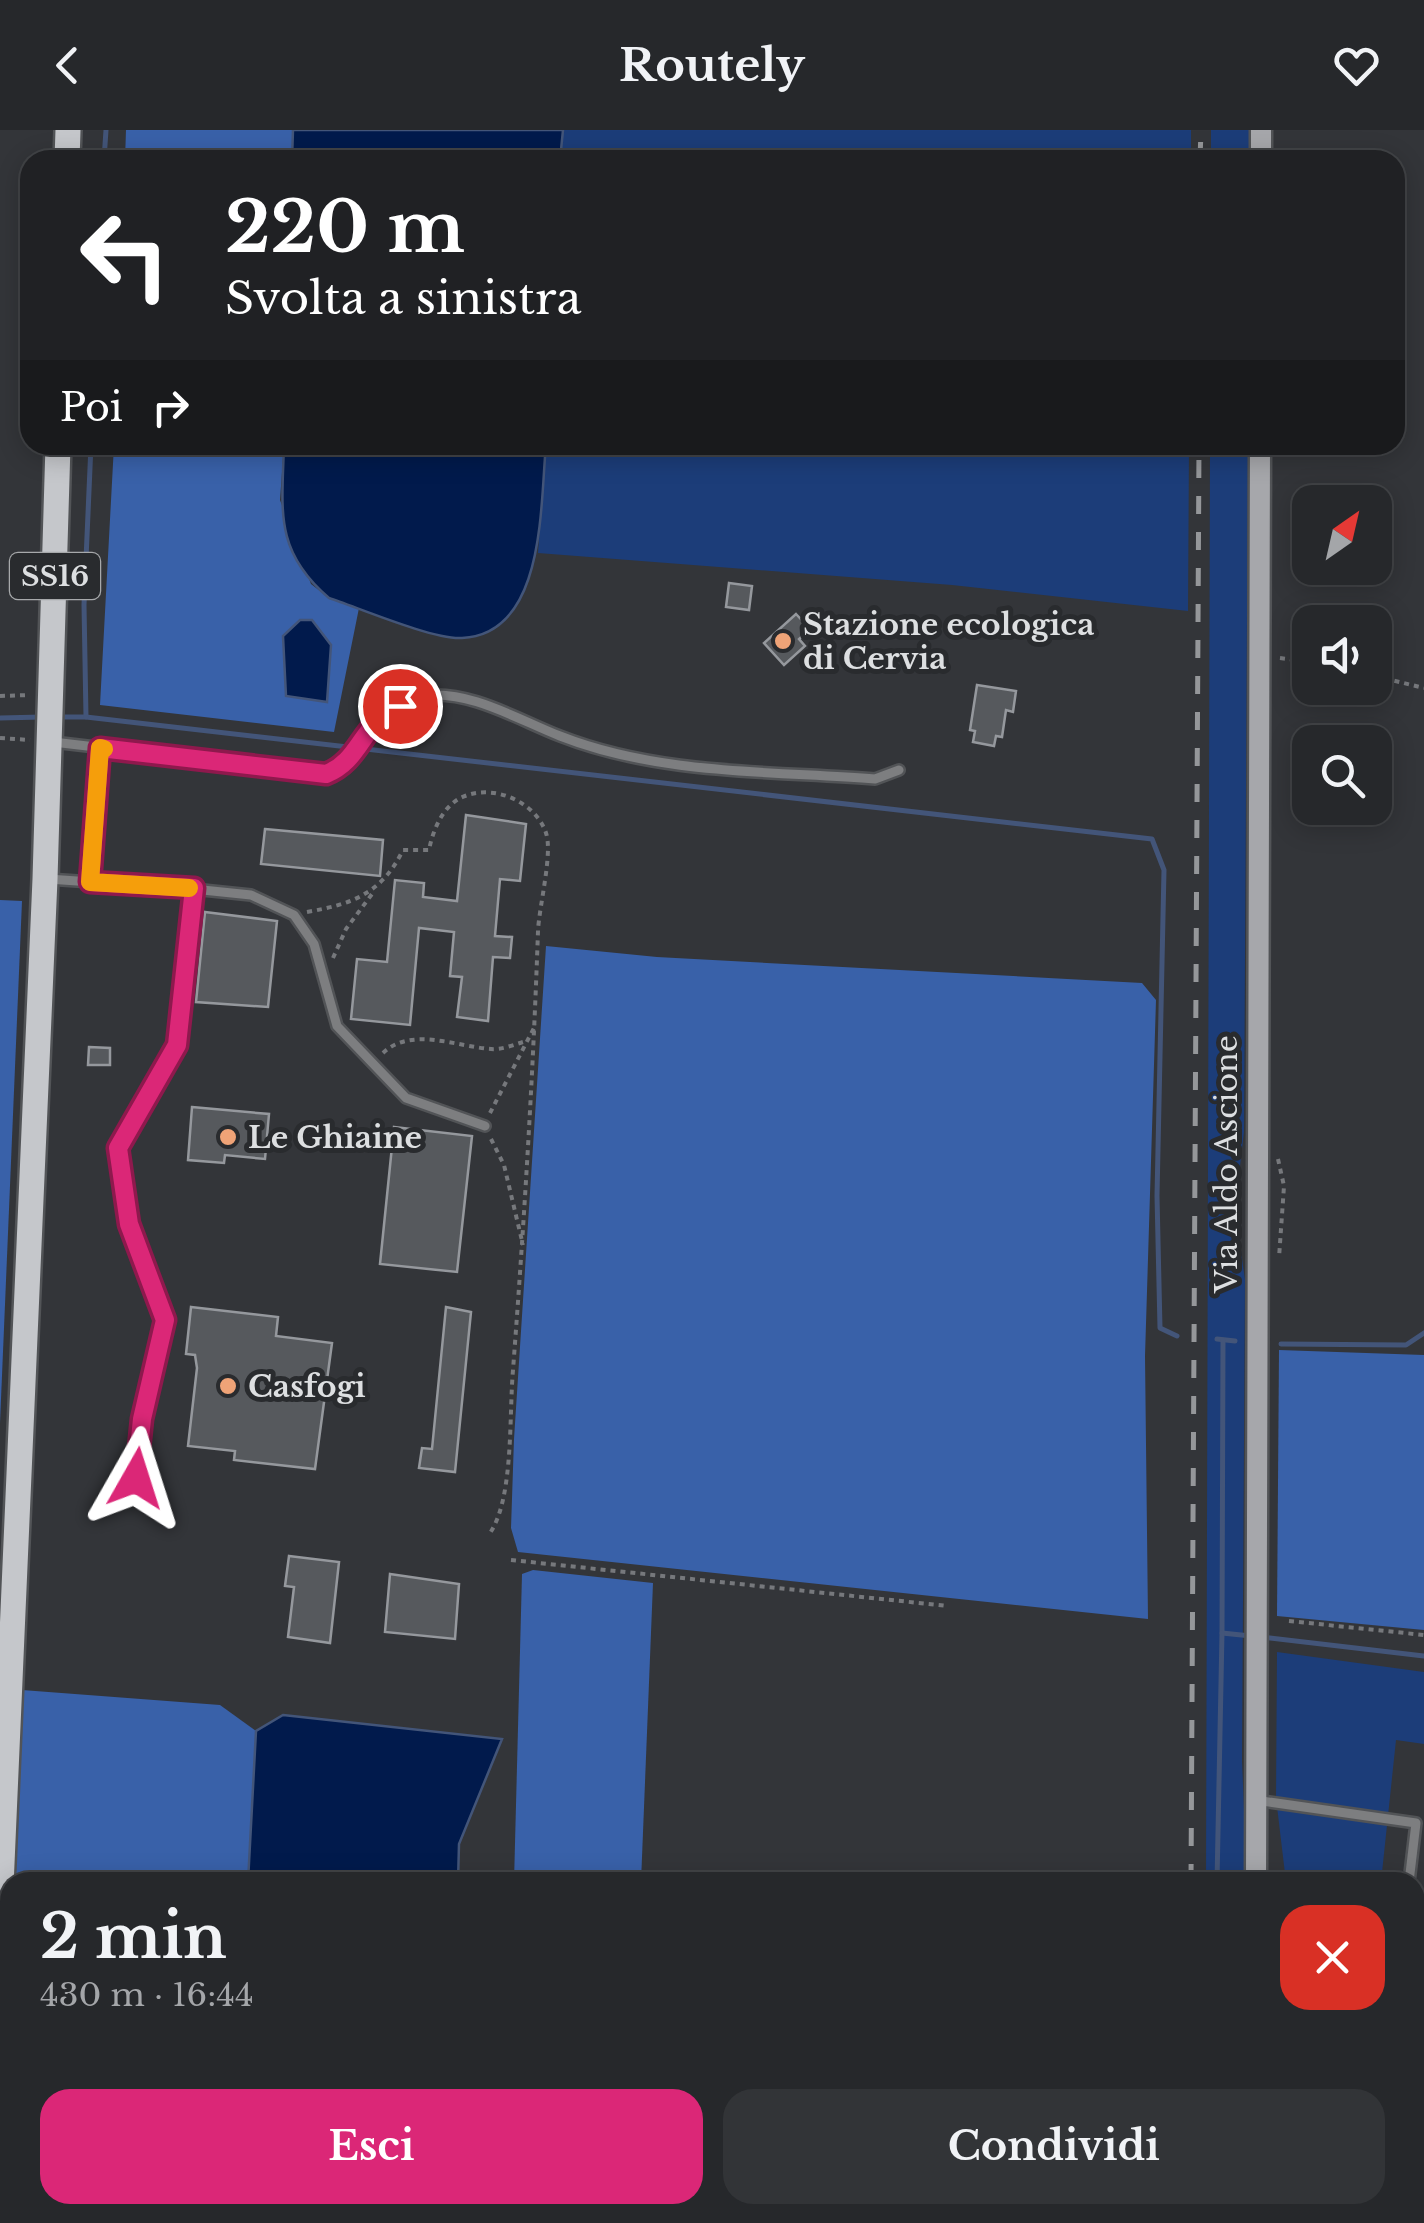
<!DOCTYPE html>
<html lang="it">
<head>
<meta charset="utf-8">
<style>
  :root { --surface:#26282b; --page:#323437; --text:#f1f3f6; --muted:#a4a6a9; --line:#424447; --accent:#db2777 }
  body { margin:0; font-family:"Libre Baskerville",serif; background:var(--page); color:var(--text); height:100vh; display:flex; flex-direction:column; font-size:38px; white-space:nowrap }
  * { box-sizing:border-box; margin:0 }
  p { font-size:32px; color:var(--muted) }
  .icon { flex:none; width:55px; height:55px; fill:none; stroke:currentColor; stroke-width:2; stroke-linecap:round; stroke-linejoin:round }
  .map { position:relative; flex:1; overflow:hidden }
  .sheet { position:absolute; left:0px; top:1742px; width:1425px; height:352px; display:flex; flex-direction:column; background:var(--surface); border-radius:30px 30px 0 0; box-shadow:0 5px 25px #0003,0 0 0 2px var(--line) }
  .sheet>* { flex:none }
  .top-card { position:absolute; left:20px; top:20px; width:1385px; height:305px; border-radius:30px; box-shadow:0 5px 25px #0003,0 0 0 2px var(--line); background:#202124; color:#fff; overflow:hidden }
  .needle { width:65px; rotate:34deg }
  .fabs { position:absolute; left:1292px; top:355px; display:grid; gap:20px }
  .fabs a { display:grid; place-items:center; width:100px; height:100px; border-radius:20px; background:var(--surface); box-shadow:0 5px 25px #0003,0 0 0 2px var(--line); font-size:50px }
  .pin { position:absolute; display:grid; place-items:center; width:85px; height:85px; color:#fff; margin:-42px; border:5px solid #fff; border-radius:50%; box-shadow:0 2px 10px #0007 }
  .me { position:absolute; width:110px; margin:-55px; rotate:6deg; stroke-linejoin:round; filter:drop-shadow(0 0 8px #0008) }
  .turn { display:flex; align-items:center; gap:35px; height:210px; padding:0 40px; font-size:45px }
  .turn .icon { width:130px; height:130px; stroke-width:2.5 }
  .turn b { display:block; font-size:70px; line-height:85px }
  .then { display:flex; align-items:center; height:95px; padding:0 40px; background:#0003; gap:20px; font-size:38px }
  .round { display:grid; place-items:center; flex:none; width:105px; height:105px; border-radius:30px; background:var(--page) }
  .summary { display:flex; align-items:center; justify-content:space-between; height:170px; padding:0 40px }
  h1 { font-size:60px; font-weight:700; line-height:75px }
  .action { display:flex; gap:20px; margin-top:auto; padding:20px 40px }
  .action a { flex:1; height:115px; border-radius:30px; background:var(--accent); color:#fff; font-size:40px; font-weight:700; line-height:115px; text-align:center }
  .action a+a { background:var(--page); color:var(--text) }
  header { display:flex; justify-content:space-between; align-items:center; height:130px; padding:0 40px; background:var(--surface); font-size:45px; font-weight:700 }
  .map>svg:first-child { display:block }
  .green { fill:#1c3d79 }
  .forest { fill:#3961a9 }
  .water { fill:#011a4c; stroke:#435579; stroke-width:2.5 }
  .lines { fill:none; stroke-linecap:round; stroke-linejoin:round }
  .stream { stroke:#435579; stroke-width:5 }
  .building { fill:#56595d; stroke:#95989d; stroke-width:2.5 }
  .lane-casing { stroke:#525457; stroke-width:14 }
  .secondary-casing { stroke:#525457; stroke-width:25 }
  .primary-casing { stroke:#525457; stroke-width:30 }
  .path { stroke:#76787c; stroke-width:4; stroke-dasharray:5 5; stroke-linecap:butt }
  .lane { stroke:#7d7e80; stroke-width:9 }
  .secondary { stroke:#a6a7ab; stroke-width:20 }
  .primary { stroke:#c5c7cb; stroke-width:25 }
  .rail { stroke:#95979a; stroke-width:5; stroke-dasharray:18 18; stroke-linecap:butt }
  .route-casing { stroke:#8e194d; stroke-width:25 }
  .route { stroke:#db2777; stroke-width:18 }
  .slow { stroke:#f59e0b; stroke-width:18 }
  .poi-dot { fill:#efa377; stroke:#292b2e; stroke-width:4 }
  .labels { text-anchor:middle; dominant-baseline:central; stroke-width:10; stroke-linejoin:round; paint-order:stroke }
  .shield { fill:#292b2e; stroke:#a7a9ab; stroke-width:2.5 }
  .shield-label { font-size:28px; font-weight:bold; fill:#dddfe1 }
  .poi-label { font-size:30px; font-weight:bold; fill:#dddfe1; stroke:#292b2e; text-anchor:start }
  .street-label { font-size:30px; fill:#dddfe1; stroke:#292b2e }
</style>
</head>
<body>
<header><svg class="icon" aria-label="back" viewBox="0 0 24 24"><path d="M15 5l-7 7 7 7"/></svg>Routely<svg class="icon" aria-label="heart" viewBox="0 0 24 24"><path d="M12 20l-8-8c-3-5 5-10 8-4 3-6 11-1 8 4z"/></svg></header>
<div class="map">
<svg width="1424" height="2093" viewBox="0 0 1424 2093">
  <rect width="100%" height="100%" fill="#333539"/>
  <g class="green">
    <path d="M563,0h628v30h-630z"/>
    <rect x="1211" y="0" width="39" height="30"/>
    <path d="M546,315h643l-1,166 -236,-26 -414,-32z"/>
    <path d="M1210,315h38l-4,687 -9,76 10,72 -3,481 5,121h-41z"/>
    <path d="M1277,1522l147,20v72l-28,-4 -15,142h-95l-10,-84z"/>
    <path d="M1208,2085h97l2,8h-99z"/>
  </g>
  <g class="forest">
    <path d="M126,0h167l-1,30h-167z"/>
    <path d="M114,315h170l-4,55 31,84 18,14 30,10 -25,124 -234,-27z"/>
    <path d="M0,770l22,1 -22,522z"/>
    <path d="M546,816l111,11 485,26 14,17 -11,356 3,263 -630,-67 -7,-24 3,-89z"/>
    <path d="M1279,1220l145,5v275l-147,-14z"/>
    <path d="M533,1440l120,13 -12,299h-127l8,-308z"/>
    <path d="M22,1560l198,15 36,26 -8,151h-234z"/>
    <path d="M10,1849v236h220l-1,8h-229z"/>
    <path d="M1415,2069h9v24h-70l-3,-8h64z"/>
    <path d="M351,2085h123v8h-124z"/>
    <rect x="495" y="2085" width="133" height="8"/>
  </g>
  <g class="water">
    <path d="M293,0h270l-3,30h-268z"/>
    <path d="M284,315h262c-6,59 0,189 -84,193 -28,2 -103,-30 -133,-40 -55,-47 -47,-87 -45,-153z"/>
    <path d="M300,490h12l19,25 -4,57 -41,-6 -3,-60z"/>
    <path d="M283,1585l219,24 -43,105 -1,38h-210l8,-151z"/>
    <path d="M230,2085h121l-1,8h-121z"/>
  </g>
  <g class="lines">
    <g class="stream">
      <path d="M104,30l2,-30"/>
      <path d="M58,587h28l1066,122 12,31 -7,326 3,132 17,8"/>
      <path d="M86,587l-2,-112 7,-160"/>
      <path d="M0,588l42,-1"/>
      <path d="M1217,1209l18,2"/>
      <path d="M1223,1210l-1,293 29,3"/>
      <path d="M1281,1214l125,1 18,-12"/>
      <path d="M1262,1507l162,19"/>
      <path d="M1217,1752l5,-249"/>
      <path d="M1217,2085v8"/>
    </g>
  </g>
  <g class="building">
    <path d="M729,453l23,3 -3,24 -23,-3z"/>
    <path d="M796,484l14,15 -11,10 6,7 -21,19 -20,-22z"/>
    <path d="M977,555l39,6 -3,21 -7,-2 -4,27 -6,-1 -2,10 -21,-4 2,-11 -5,-1z"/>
    <path d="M466,685l60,9 -6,57 -20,-2 -5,57 17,1 -2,21 -17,-1 -5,64 -31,-4 5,-40 -12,-1 4,-44 -35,-4 -9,97 -59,-6 6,-60 30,3 8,-82 29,3 -1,14 34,4z"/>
    <path d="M265,699l118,11 -3,36 -119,-12z"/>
    <path d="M205,782l72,9 -9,86 -72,-5z"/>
    <path d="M89,917l21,1v17h-22z"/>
    <path d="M192,977l77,7 -4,45 -40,-4 -1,8 -36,-3z"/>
    <path d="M394,997l78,9 -15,136 -77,-8z"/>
    <path d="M191,1177l87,10 -2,19 56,7 -17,126 -81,-9 1,-9 -47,-5 9,-78 -2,-13 -9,-1z"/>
    <path d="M446,1177l25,5 -16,160 -36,-4 3,-20 10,1z"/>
    <path d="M289,1426l50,6 -9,81 -42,-6 6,-50 -9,-1z"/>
    <path d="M390,1444l69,10 -4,55 -70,-7z"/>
  </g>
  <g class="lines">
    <g class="lane-casing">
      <g id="lane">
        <path d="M53,612l273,32c43,-17 37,-68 97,-78 45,-7 96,24 137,40 99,39 211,35 315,43l24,-9"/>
        <path d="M48,749l145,10 -16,156 -58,103 10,76 36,96 -23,99 -6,59"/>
        <path d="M90,752l10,-134"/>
        <path d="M193,759l58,6 43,20 20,29 23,82 69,72 79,28"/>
        <path d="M1255,1670l161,23 -7,59"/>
      </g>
    </g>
    <g class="secondary-casing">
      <g id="secondary">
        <path d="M1261,30v-30"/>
        <path d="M1256,1752l4,-1437"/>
        <path d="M1322,2085l2,8"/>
      </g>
    </g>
    <g class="primary-casing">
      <g id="primary">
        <path d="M67,30l1,-30"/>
        <path d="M0,1779l45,-1030 13,-434"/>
      </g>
    </g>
    <g class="path">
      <path d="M1280,528l30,4"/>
      <path d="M1375,546l49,12"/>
      <path d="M0,566l30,-1"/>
      <path d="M0,608l30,2"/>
      <path d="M307,782c46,-8 75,-19 96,-62h26c4,-20 14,-46 36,-54 31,-12 71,7 81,37 7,20 -7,74 -8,98 -5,147 -14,293 -25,439 -4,44 1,128 -23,163"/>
      <path d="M333,828l13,-29 26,-35"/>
      <path d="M383,923c28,-27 75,-6 108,-4 10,1 22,-4 32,-7"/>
      <path d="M490,983l46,-89"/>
      <path d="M491,1009l13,26 19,80"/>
      <path d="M1278,1029l6,27 -5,72"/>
      <path d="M511,1430l437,46"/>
      <path d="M1289,1491l135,14"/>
    </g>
    <use href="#lane" class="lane"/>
    <use href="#secondary" class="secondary"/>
    <use href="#primary" class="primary"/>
    <g class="rail">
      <path d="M1200,30l1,-30"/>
      <path d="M1191,1752l8,-1437"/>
      <path d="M1189,2093v-8"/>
    </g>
  </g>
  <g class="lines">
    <g class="route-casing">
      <path id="route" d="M136,1348l6,-59 23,-99 -36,-96 -11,-76 59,-103 17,-157 -104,-6 10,-134 226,26c36,-14 35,-52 74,-68"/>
    </g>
    <use href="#route" class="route"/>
    <path class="slow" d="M104,619l-4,-1 -10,134 99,6"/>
  </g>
  <g class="poi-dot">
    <circle cx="783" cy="511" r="10"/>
    <circle cx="228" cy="1007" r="10"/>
    <circle cx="228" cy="1256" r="10"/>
  </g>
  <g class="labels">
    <rect class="shield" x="10" y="423" width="90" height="46" rx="8"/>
    <g class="shield-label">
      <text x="55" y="446">SS16</text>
    </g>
    <g class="poi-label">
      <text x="803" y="494">Stazione ecologica<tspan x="803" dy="34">di Cervia</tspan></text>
      <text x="248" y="1007">Le Ghiaine</text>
      <text x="248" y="1256">Casfogi</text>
    </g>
    <g class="street-label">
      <text transform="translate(1226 1034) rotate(-90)">Via Aldo Ascione</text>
    </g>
  </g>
</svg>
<div class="fabs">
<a><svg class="needle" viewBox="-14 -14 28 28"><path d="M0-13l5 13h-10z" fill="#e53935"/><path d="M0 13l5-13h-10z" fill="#a4a6a9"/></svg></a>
<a><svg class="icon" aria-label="sound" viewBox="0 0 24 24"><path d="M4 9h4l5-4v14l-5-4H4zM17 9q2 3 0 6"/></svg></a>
<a><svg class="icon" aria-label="search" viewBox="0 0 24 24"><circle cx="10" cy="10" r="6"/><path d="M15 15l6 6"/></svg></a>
</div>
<div class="pin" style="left:400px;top:576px;background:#d93025"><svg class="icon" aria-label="arrive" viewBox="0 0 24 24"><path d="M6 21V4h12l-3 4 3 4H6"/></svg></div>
<svg class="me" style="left:136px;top:1348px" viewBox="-20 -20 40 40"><path d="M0-17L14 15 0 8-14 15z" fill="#db2777" stroke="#fff" stroke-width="4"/></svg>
<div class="top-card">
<div class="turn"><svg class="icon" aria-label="left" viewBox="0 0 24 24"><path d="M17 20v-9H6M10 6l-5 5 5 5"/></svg><div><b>220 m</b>Svolta a sinistra</div></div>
<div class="then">Poi<svg class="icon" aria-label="right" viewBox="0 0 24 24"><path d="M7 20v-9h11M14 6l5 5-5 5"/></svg></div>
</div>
<section class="sheet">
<div class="summary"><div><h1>2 min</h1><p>430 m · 16:44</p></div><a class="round" style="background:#d93025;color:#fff"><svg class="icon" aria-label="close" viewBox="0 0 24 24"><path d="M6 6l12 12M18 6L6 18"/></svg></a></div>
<div class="action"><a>Esci</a><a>Condividi</a></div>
</section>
</div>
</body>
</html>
